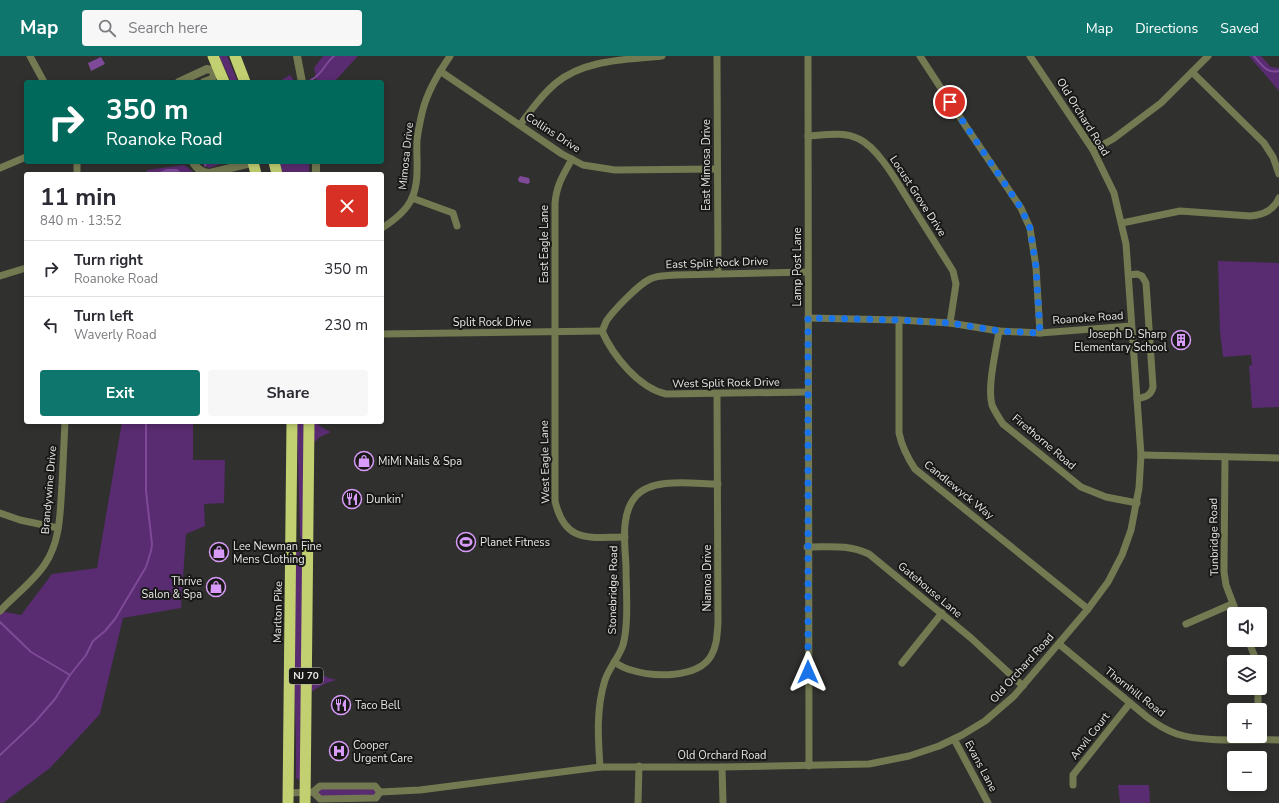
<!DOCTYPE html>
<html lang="en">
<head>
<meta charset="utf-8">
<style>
  :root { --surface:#fff; --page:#f7f7f7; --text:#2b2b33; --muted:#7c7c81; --line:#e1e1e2; --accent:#0f766e }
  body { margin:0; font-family:"Nunito Sans",sans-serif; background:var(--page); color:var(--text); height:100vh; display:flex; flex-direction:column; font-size:15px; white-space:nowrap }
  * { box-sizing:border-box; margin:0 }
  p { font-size:13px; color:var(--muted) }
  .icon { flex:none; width:22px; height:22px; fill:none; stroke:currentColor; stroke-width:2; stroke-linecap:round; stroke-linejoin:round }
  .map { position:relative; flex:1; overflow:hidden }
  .side { position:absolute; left:24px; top:116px; width:360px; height:252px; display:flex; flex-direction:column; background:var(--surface); border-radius:4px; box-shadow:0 2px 6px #0003 }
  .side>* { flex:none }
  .hud { position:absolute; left:24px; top:24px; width:360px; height:84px; border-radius:4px; box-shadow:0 2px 6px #0003; background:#00695c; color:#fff; overflow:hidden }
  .controls { position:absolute; left:1227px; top:551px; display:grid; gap:8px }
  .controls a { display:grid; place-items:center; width:40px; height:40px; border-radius:4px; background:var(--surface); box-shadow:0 2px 6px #0003; font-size:20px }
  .pin { position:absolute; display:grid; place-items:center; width:34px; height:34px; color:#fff; margin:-17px; border:2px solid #fff; border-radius:50%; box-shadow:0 1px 4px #0007 }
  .me { position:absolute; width:44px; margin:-22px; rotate:0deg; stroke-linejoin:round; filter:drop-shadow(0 0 3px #0008) }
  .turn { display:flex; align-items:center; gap:14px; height:84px; padding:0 16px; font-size:18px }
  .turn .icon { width:52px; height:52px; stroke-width:2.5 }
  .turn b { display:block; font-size:28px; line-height:34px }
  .round { display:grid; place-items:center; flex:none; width:42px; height:42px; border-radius:4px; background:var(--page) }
  .summary { display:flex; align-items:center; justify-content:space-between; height:68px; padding:0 16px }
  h1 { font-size:24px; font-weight:700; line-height:30px }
  .button { display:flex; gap:8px; margin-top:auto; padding:8px 16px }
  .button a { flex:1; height:46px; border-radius:4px; background:var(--accent); color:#fff; font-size:16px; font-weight:700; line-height:46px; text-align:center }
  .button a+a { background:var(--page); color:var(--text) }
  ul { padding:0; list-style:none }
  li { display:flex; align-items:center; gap:12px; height:56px; padding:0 16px; border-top:1px solid var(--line) }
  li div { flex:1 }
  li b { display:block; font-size:15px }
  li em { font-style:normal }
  header { display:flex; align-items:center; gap:24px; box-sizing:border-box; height:56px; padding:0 20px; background:var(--accent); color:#fff }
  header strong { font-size:19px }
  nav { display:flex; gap:22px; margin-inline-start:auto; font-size:14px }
  .search { width:280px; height:36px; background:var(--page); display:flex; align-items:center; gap:10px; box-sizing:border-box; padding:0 14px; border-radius:4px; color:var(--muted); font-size:15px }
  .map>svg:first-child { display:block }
  .green { fill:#592b70 }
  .water { fill:#7e4a98 }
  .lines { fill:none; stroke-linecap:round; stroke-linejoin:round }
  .stream { stroke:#7e4a98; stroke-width:2 }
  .minor { stroke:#737951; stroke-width:7 }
  .tertiary { stroke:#737951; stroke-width:8 }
  .trunk { stroke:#c2d072; stroke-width:11 }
  .route { stroke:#1a73e8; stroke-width:7; stroke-dasharray:0 12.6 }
  .labels { text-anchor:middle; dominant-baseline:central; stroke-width:4; stroke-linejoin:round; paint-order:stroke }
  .shield { fill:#181817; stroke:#a8a8a6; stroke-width:1 }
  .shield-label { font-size:10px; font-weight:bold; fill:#e6e6e4 }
  .street-label { font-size:11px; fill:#e6e6e4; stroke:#181817 }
  .poi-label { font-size:11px; fill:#e6e6e4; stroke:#181817; text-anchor:start }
</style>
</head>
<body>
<header>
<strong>Map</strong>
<div class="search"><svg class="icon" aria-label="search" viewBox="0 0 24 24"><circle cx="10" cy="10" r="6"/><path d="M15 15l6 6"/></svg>Search here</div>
<nav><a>Map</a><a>Directions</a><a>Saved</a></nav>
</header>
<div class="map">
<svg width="1279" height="747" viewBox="0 0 1279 747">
  <rect width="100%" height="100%" fill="#30302e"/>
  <g class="green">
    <path d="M219,0h8l11,26h-7z"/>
    <path d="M323,0h35l-24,26h-17l-3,-14z"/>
    <path d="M1249,0h12l10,11 8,1v23z"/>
    <path d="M290,19l5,7h-17z"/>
    <path d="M199,106h28l-18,6z"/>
    <path d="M279,106h30v12h-26z"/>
    <path d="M184,109l12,9h-49v-4z"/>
    <path d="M1218,205l61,2v144l-27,1 -3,-42 3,-1 -1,-10 -28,2 -3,-25z"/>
    <path d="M122,366h71v38h32l-1,43 -20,1 1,22 -19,8 -5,74 -58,10 -23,96 -50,54 -47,35h-3v-192l21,4 31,-41 45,-6z"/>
    <path d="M297,366h8l-2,123 -3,-10z"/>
    <path d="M309,366h7l5,5 10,5 -11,5 -7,6z"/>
    <path d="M297,493l6,11 -3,219 -1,1 -3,-2v-35l-2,-70 1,-115z"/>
    <path d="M306,603c9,14 14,16 30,21 -13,4 -21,8 -31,18z"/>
    <path d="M1118,729h31l1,18h-30z"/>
    <path d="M320,730h55l1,12 -56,1 -7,-7z"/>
  </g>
  <g class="water">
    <path d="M101,1l4,7 -14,7 -3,-8z"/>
    <path d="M167,113h10l6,5h-29z"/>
    <path d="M520,120l9,2 1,4 -2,2 -9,-2 -1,-3z"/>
  </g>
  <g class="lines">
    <g class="stream">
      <path d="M1254,0c7,8 13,18 25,15"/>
      <path d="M311,24c12,-6 13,-16 23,-24"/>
      <path d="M205,110l1,-4"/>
      <path d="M0,566l31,30 39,23"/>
      <path d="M0,699l35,-33 20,-23 15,-24 16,-20 7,-14 12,-10 10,-12 31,-52 5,-16 1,-7 -6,-53v-69"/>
    </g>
    <g class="minor">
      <path d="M30,0l14,26"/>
      <path d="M717,0l1,218"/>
      <path d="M808,0l1,710"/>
      <path d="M920,0l45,69 56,83 9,20 6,39 4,66"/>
      <path d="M440,15l122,83 21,11 32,5 102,-1"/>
      <path d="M1192,16l72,71 9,14 6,17"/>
      <path d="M520,69c11,-15 22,-30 36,-42 29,-24 71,-23 106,-27"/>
      <path d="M808,80c17,-1 36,-5 51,3 20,9 41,48 53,67 14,22 27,43 41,65l3,13 -6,39"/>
      <path d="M1093,94l20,-11 48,-36 47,-47"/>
      <path d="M572,103c-9,16 -16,27 -17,45v297c10,43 34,36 70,36"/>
      <path d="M0,112l26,-11"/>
      <path d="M77,118v-12"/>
      <path d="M412,142l41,15 4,13"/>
      <path d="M1122,167l58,-12 70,5c13,-1 24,-6 29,-18"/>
      <path d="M382,172c11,-7 25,-18 30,-30 8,-18 4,-39 5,-58 1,-9 3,-18 5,-27 5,-21 16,-39 28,-57"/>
      <path d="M1129,219l8,-1 5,2 4,7 7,104c-2,9 -8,10 -16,12"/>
      <path d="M0,220l26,-8"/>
      <path d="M808,262l91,2 51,3 49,8 41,2 91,-7"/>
      <path d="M899,264v113c3,14 8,24 16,36l173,140"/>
      <path d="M602,275c11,25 37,57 64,63l142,-2"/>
      <path d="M602,275c2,-3 3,-8 5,-11 8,-11 31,-35 43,-41 8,-4 17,-3 25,-4l133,-3"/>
      <path d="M999,275c-3,20 -12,56 -7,74 3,7 7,13 11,19l78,63 25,10 31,6"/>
      <path d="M382,278l220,-3"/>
      <path d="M1141,399l138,3"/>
      <path d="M1225,401l-1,115 2,13 11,29"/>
      <path d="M0,457l20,7 38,8"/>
      <path d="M807,491c23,0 41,-3 62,7l102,84 52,48"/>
      <path d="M0,555c14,-15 34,-30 45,-47 16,-24 15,-53 17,-80 1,-21 2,-41 3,-62"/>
      <path d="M1186,568l46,-20"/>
      <path d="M1248,584l9,22"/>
      <path d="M1059,588l88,73c9,7 19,13 30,17 28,9 72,5 102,6"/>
      <path d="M614,606c5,3 11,7 17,8 22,7 66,9 80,-14 6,-10 6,-21 7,-33l-1,-229"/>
      <path d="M902,607l40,-50"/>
      <path d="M1258,654v-22"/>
      <path d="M954,683l34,64"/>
      <path d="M600,711c-2,-30 -4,-58 5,-87 4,-12 14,-23 18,-35 6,-22 3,-55 3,-79 -1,-22 -6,-52 10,-70 17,-19 58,-12 82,-12"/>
      <path d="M722,711l1,36"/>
      <path d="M1073,729v-10l57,-72"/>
      <path d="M313,736l7,7 56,-1 4,-6"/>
      <path d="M380,736l40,-2 180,-23h122l147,-3 40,-8 30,-10 23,-11 23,-14 29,-25 74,-87 20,-27 14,-27 9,-25 8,-42 2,-33 -15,-211 -12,-51 -21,-43 -63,-94"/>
      <path d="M288,737l25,-1 7,-6h55l5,6"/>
      <path d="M638,747l1,-37"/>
    </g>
    <g class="tertiary">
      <path d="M297,0l5,26"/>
      <path d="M179,26l28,-13 9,2"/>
      <path d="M204,26l8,-3 4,-8 3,-1"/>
      <path d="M193,106c4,7 9,11 17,11l45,-11"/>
      <path d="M316,106v12"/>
    </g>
    <g class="trunk">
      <path d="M213,0l11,26"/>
      <path d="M235,0l10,26"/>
      <path d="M253,106l3,12"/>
      <path d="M274,106l3,12"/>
      <path d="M288,747l4,-381"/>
      <path d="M305,747l4,-381"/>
    </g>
  </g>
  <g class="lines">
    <path class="route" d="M808,616v-354l91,2 51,3 50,8 40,2 -4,-66 -6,-39 -9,-20 -71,-106"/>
  </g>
  <defs>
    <g id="building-ring" transform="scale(1)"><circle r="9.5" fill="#181817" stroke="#d89bf8" stroke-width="1.5"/><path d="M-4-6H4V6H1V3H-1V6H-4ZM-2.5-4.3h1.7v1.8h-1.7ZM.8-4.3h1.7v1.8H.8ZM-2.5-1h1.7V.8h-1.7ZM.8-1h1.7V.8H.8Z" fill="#d89bf8"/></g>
    <g id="shop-ring" transform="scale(1)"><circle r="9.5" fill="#181817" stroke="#d89bf8" stroke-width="1.5"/><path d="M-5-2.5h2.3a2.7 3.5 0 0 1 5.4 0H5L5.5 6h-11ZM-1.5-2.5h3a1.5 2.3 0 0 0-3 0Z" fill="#d89bf8"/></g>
    <g id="restaurant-ring" transform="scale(1)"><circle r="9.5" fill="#181817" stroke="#d89bf8" stroke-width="1.5"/><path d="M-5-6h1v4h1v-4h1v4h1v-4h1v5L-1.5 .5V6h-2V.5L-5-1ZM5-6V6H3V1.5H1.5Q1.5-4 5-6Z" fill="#d89bf8"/></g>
    <g id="stadium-ring" transform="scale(1)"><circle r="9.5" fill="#181817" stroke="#d89bf8" stroke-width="1.5"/><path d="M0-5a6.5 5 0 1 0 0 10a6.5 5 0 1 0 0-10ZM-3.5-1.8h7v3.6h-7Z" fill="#d89bf8"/></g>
    <g id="hospital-ring" transform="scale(1)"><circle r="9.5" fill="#181817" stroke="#d89bf8" stroke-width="1.5"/><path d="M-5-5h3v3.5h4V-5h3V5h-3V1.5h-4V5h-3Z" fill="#d89bf8"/></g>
  </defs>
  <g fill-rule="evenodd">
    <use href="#building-ring" x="1181" y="284"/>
    <use href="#shop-ring" x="364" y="405"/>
    <use href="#restaurant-ring" x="352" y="443"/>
    <use href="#stadium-ring" x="466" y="486"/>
    <use href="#shop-ring" x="219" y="496"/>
    <use href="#shop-ring" x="216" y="531"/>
    <use href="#restaurant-ring" x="341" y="649"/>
    <use href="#hospital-ring" x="339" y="695"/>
  </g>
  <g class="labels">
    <rect class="shield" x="289" y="612" width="34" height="16" rx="3"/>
    <g class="shield-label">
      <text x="306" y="620">NJ 70</text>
    </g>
    <g class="street-label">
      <text transform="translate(1083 61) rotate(58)">Old Orchard Road</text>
      <text transform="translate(553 77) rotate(33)">Collins Drive</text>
      <text transform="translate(406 100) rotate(-84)">Mimosa Drive</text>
      <text transform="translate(706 109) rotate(-90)">East Mimosa Drive</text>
      <text transform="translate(918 140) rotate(57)">Locust Grove Drive</text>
      <text transform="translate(544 188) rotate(-90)">East Eagle Lane</text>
      <text transform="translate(717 207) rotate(-2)">East Split Rock Drive</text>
      <text transform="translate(797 211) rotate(-90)">Lamp Post Lane</text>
      <text transform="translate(1088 262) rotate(-4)">Roanoke Road</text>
      <text x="492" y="266">Split Rock Drive</text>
      <text transform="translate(726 327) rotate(-1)">West Split Rock Drive</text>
      <text transform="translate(1044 386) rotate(40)">Firethorne Road</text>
      <text transform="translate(545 406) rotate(-91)">West Eagle Lane</text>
      <text transform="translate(49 434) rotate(-85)">Brandywine Drive</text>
      <text transform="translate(959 434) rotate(39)">Candlewyck Way</text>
      <text transform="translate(1214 481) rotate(-91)">Tunbridge Road</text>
      <text transform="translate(707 522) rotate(-90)">Niamoa Drive</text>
      <text transform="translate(613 534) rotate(-89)">Stonebridge Road</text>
      <text transform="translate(930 534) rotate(40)">Gatehouse Lane</text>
      <text transform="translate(278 556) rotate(-89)">Marlton Pike</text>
      <text transform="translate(1022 612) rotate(-48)">Old Orchard Road</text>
      <text transform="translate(1135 636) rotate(38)">Thornhill Road</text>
      <text transform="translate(1090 680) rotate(-52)">Anvil Court</text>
      <text x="722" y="699">Old Orchard Road</text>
      <text transform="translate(981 710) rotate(62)">Evans Lane</text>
    </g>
    <g class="poi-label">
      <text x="1167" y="278" text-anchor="end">Joseph D. Sharp<tspan x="1167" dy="13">Elementary School</tspan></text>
      <text x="378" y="405">MiMi Nails &amp; Spa</text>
      <text x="366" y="443">Dunkin'</text>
      <text x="480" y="486">Planet Fitness</text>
      <text x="233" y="490">Lee Newman Fine<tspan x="233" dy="13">Mens Clothing</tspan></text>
      <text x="202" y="525" text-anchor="end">Thrive<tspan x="202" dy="13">Salon &amp; Spa</tspan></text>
      <text x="355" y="649">Taco Bell</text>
      <text x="353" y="689">Cooper<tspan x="353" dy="13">Urgent Care</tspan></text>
    </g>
  </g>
</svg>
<div class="controls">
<a><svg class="icon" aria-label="sound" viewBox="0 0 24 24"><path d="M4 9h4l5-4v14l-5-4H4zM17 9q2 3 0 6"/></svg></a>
<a><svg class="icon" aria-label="layers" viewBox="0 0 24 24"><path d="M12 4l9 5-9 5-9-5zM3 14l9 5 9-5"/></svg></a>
<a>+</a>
<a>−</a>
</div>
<div class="pin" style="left:950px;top:46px;background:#d93025"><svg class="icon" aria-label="arrive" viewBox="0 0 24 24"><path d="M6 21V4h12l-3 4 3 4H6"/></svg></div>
<svg class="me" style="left:808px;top:616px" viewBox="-20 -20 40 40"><path d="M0-17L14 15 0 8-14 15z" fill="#1a73e8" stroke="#fff" stroke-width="4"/></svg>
<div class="hud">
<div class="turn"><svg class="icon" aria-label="right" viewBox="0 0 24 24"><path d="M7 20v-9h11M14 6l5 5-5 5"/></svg><div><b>350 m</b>Roanoke Road</div></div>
</div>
<section class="side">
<div class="summary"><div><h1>11 min</h1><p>840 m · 13:52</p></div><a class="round" style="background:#d93025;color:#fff"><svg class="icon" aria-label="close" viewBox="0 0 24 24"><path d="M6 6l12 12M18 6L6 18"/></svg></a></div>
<ul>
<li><svg class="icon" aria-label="right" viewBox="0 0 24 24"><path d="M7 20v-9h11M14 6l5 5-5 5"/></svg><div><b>Turn right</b><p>Roanoke Road</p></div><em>350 m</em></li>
<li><svg class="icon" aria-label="left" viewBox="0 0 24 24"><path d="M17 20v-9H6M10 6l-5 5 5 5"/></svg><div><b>Turn left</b><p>Waverly Road</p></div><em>230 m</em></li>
</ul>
<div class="button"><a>Exit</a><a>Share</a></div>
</section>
</div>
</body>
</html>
